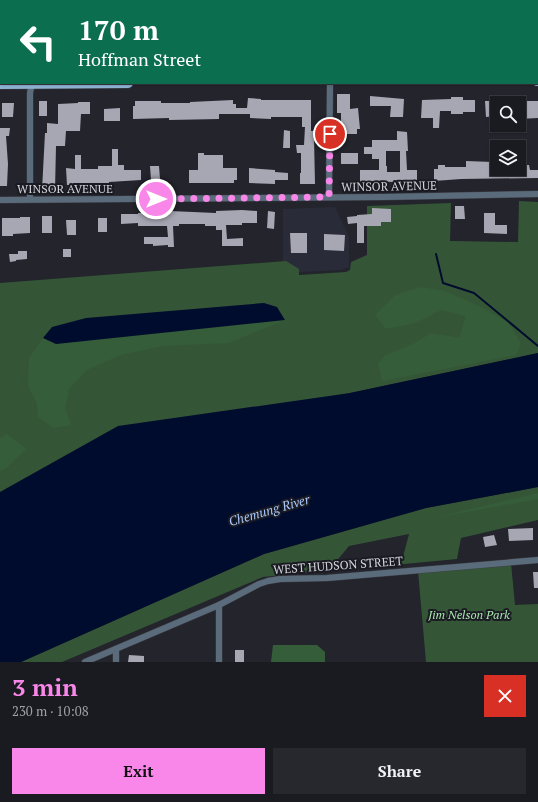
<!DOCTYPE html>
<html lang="en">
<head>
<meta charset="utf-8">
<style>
  :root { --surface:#1a1b21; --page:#27282e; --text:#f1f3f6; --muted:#9fa1a5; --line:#38393f; --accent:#f987e9 }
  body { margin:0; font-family:"PT Serif",serif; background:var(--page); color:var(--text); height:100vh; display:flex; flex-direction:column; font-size:15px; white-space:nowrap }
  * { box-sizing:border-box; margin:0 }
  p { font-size:13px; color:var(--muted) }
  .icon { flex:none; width:22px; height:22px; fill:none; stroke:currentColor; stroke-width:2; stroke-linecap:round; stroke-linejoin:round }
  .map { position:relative; height:662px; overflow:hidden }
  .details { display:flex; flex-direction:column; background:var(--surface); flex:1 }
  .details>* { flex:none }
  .top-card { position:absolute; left:0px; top:0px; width:538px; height:84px; box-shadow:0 1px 3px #0004,0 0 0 1px var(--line); background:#0b6e4f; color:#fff; overflow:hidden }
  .buttons { position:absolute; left:490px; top:96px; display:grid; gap:8px }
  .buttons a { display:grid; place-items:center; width:36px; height:36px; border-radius:0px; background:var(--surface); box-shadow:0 1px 3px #0004,0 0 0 1px var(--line); font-size:20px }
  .pin { position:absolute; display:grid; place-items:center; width:34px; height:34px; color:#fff; margin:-17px; border:2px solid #fff; border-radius:50%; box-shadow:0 1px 4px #0007 }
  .me { position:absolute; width:44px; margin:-22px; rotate:90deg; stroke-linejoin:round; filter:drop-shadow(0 0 3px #0008) }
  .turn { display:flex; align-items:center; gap:14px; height:84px; padding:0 12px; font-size:18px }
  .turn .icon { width:52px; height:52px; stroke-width:2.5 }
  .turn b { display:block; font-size:28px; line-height:34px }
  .round { display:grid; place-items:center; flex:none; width:42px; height:42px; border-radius:0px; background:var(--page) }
  .head { display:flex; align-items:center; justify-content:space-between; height:68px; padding:0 12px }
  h1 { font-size:24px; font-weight:600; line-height:30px; color:var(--accent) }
  .button { display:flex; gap:8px; margin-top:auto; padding:8px 12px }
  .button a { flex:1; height:46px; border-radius:0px; background:var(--accent); color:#111; font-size:16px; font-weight:600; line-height:46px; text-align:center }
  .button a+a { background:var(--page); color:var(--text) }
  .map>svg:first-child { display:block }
  .built { fill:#2a2b39 }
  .green { fill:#345637 }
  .forest { fill:#365d3a }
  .water { fill:#000c2d }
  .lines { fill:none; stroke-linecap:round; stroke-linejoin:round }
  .stream { stroke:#000c2d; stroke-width:2 }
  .building { fill:#a6a7b2; fill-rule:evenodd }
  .service-casing { stroke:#3f4048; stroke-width:4 }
  .minor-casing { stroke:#3f4048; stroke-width:7 }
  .primary-casing { stroke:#3f4048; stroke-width:11 }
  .service { stroke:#5a6c7c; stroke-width:3 }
  .minor { stroke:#5a6c7c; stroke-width:6 }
  .primary { stroke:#8fb4d4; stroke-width:10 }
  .route { stroke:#f987e9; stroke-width:7; stroke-dasharray:0 12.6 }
  .labels { text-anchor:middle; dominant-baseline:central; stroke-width:4; stroke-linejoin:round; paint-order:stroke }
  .street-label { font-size:12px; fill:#d2d2d8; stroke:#1a1a23 }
  .park-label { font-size:12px; font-style:italic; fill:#a7e5ab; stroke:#1a1a23 }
  .water-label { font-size:13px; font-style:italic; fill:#a8c8fc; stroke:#1a1a23 }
</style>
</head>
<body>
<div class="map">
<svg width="538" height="662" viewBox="0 0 538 662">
  <rect width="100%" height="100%" fill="#23242c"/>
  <path class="built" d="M335,207l14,30v30l-8,3 -58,3v-64z"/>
  <g class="green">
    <path d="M519,201l19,1v151l-188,40 -350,99v-209l286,-22 13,8v6l47,-3 4,-2 1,-8 16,-7v-49l84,-3 -1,38 68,1z"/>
    <path d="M538,487v33l-77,18 -4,21 -74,7v-6l20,-3 6,-23 -60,12 -20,24 -66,7 -201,85h-41l243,-108 162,-46z"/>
    <path d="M511,563l4,42 23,-1v58h-112l-8,-91z"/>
  </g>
  <g class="forest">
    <path d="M421,287l24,4 34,15 30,17 12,21 -5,11 -134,26 -4,-17 7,-9 28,-11 18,-11 28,5 7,-22 -25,-6 -25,13 -30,6 -11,-14 20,-20z"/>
    <path d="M285,320l-57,23 -66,3 -41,9 -34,15 -18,19 -4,19 6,17 -17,3 -16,-11 -1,-14 -9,-17 1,-28 14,-20 13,6z"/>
    <path d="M7,434l19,15 -20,19 -6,3v-33z"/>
    <path d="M538,493v6l-105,19z"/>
    <path d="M273,645h44l8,7v10h-54z"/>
  </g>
  <g class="water">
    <path d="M264,303l13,4 8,13 -229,24 -13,-6 9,-11 34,-9z"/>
    <path d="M538,353v134l-112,21 -162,46 -243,108h-21v-170l118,-66 232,-33z"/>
  </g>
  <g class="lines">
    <path class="stream" d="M436,254l7,29 31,10 64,53"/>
  </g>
  <g class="building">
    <path d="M337,94h13v15l8,-1 2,21h-3v5h-16v-21h-4z"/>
    <path d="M370,96l34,3 -1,18h-13l1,-11h-21z"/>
    <path d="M451,97h12v3h12v12h-12v2h-12v-3h-11l-1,17h-6v-10h-12l1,-18 29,-1z"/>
    <path d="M248,98l13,1v1h50v31h5v7h-2l1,46h-15v-11h1v-20h-4l-1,-8h8l1,-18h-3v-10h-31v2l-21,-1v-4h-31v5l-50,1v-2l-36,1v-13h2v-5h26v2h29v-1l43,-2v4h3v4h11z"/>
    <rect x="39" y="101" width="8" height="15"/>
    <path d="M485,101h12v15l-11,1z"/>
    <path d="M519,101h19v17l-19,1z"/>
    <path d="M78,102h12v12h-9l-1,17h-14l-1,15h-9l-1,44h-13l3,-57h2v-10l11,1v-20l20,-1z"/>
    <path d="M2,103h12l-1,14h-11z"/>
    <path d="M120,108v13h-16v-12z"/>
    <path d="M0,128h10l-1,8h-3l2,28 -1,22h-7z"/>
    <path d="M284,130l6,1v17h-7z"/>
    <path d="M397,131l10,1 1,19h-2l1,19h10v13l-47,-2v3h-10v-14h19v-11h-7v-5h-8v-7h8v-7h25zM386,151h14v21h-13v-6h-1z"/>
    <path d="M112,149h6v16h6v5h17v10l-32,2v1h-36v2h-6l-1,-17 9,1v-14h6v14h17v-3h14z"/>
    <path d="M198,153h6v2h19v13h14v12h-3v3h-45v-13h9z"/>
    <rect x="341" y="153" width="17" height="11"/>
    <path d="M466,161l27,1v3h4v4h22v-4h10l1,5h8v8l-77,1 -27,2v-12h4v-4h7v2h21z"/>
    <path d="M150,166h9l1,13 -9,1z"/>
    <path d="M249,168l26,2v2l13,1v7h-13v4l-26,-1z"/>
    <path d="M455,206h9l1,13h-10z"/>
    <path d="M372,208l19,1v13h-10v4h-17v17h-7v-20l-9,1 -1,-7 10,-1v-1l15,-1z"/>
    <path d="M242,210l15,1v12h-15v2h-16l1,14 16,-1v8h-21v-16h-6v-4h-11v-2h-26v2h-6l1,21h-6v-2l-15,1v-2h-9v-7h24l-1,-11h-29v-3l-17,1v-10h17v-1h32v-2l46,2v-2z"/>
    <path d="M268,211l7,1 -1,17 -7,-1z"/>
    <path d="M484,213h11v12h12v9l-23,-1z"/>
    <rect x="42" y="216" width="10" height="17"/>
    <path d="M20,217h10v16l-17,1v2h-11v-18h18z"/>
    <rect x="98" y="218" width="9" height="14"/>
    <path d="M66,220h10v15h-9z"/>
    <path d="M290,233h17v20h-16z"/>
    <path d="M324,234l21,1 -1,16 -20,-1z"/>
    <rect x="63" y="249" width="8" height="8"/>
    <path d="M18,251h9v8l-11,1v1l-6,1 -1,-8h9z"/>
    <path d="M533,528v12l-24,1 -1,-12z"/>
    <path d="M494,535l3,10 -12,2 -2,-10z"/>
    <path d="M533,572h5v16h-4z"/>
    <rect x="235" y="650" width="9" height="12"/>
    <path d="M129,655l15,1v6h-16z"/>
  </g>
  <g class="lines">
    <g class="service-casing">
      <g id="service">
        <path d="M102,0v1"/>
        <path d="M275,0v1"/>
      </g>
    </g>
    <g class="minor-casing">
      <g id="minor">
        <path d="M31,1v-1"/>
        <path d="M330,1v-1"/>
        <path d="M329,197l1,-114"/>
        <path d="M30,199v-106l2,-10"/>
        <path d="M0,200l384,-3 154,-3"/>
        <path d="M219,605v57"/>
        <path d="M85,662l134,-57 40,-21 9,-3 12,-2 47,-1 211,-18"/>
        <path d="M116,662v-13"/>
      </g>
    </g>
    <g class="primary-casing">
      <g id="primary">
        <path d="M537,81h1"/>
        <path d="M0,84l128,-1"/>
      </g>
    </g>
    <use href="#service" class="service"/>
    <use href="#minor" class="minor"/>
    <use href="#primary" class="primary"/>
  </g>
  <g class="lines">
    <path class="route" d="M156,199l173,-2 1,-63"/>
  </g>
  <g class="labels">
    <g class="street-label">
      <text transform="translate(389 186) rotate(-1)">WINSOR AVENUE</text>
      <text x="65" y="188">WINSOR AVENUE</text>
      <text transform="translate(338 565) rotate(-4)">WEST HUDSON STREET</text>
    </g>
    <g class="park-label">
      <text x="469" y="614">Jim Nelson Park</text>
    </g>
    <g class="water-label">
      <text transform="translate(269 510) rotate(-16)">Chemung River</text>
    </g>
  </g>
</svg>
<div class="buttons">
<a><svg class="icon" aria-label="search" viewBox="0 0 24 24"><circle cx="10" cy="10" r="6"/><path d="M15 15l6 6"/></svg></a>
<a><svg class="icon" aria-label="layers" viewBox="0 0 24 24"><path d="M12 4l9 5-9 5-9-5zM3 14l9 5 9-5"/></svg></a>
</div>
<div class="pin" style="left:330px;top:134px;background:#d93025"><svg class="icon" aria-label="arrive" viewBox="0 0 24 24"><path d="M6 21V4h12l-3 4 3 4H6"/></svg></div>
<svg class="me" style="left:156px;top:199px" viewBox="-20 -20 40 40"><circle r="17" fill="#f987e9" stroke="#fff" stroke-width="3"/><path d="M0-11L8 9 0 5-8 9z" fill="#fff"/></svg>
<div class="top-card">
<div class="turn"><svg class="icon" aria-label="left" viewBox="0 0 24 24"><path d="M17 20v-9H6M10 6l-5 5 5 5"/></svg><div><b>170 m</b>Hoffman Street</div></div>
</div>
</div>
<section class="details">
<div class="head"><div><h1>3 min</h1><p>230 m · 10:08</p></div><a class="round" style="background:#d93025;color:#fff"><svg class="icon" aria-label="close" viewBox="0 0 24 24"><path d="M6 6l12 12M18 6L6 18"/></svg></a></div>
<div class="button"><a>Exit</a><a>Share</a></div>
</section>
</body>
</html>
